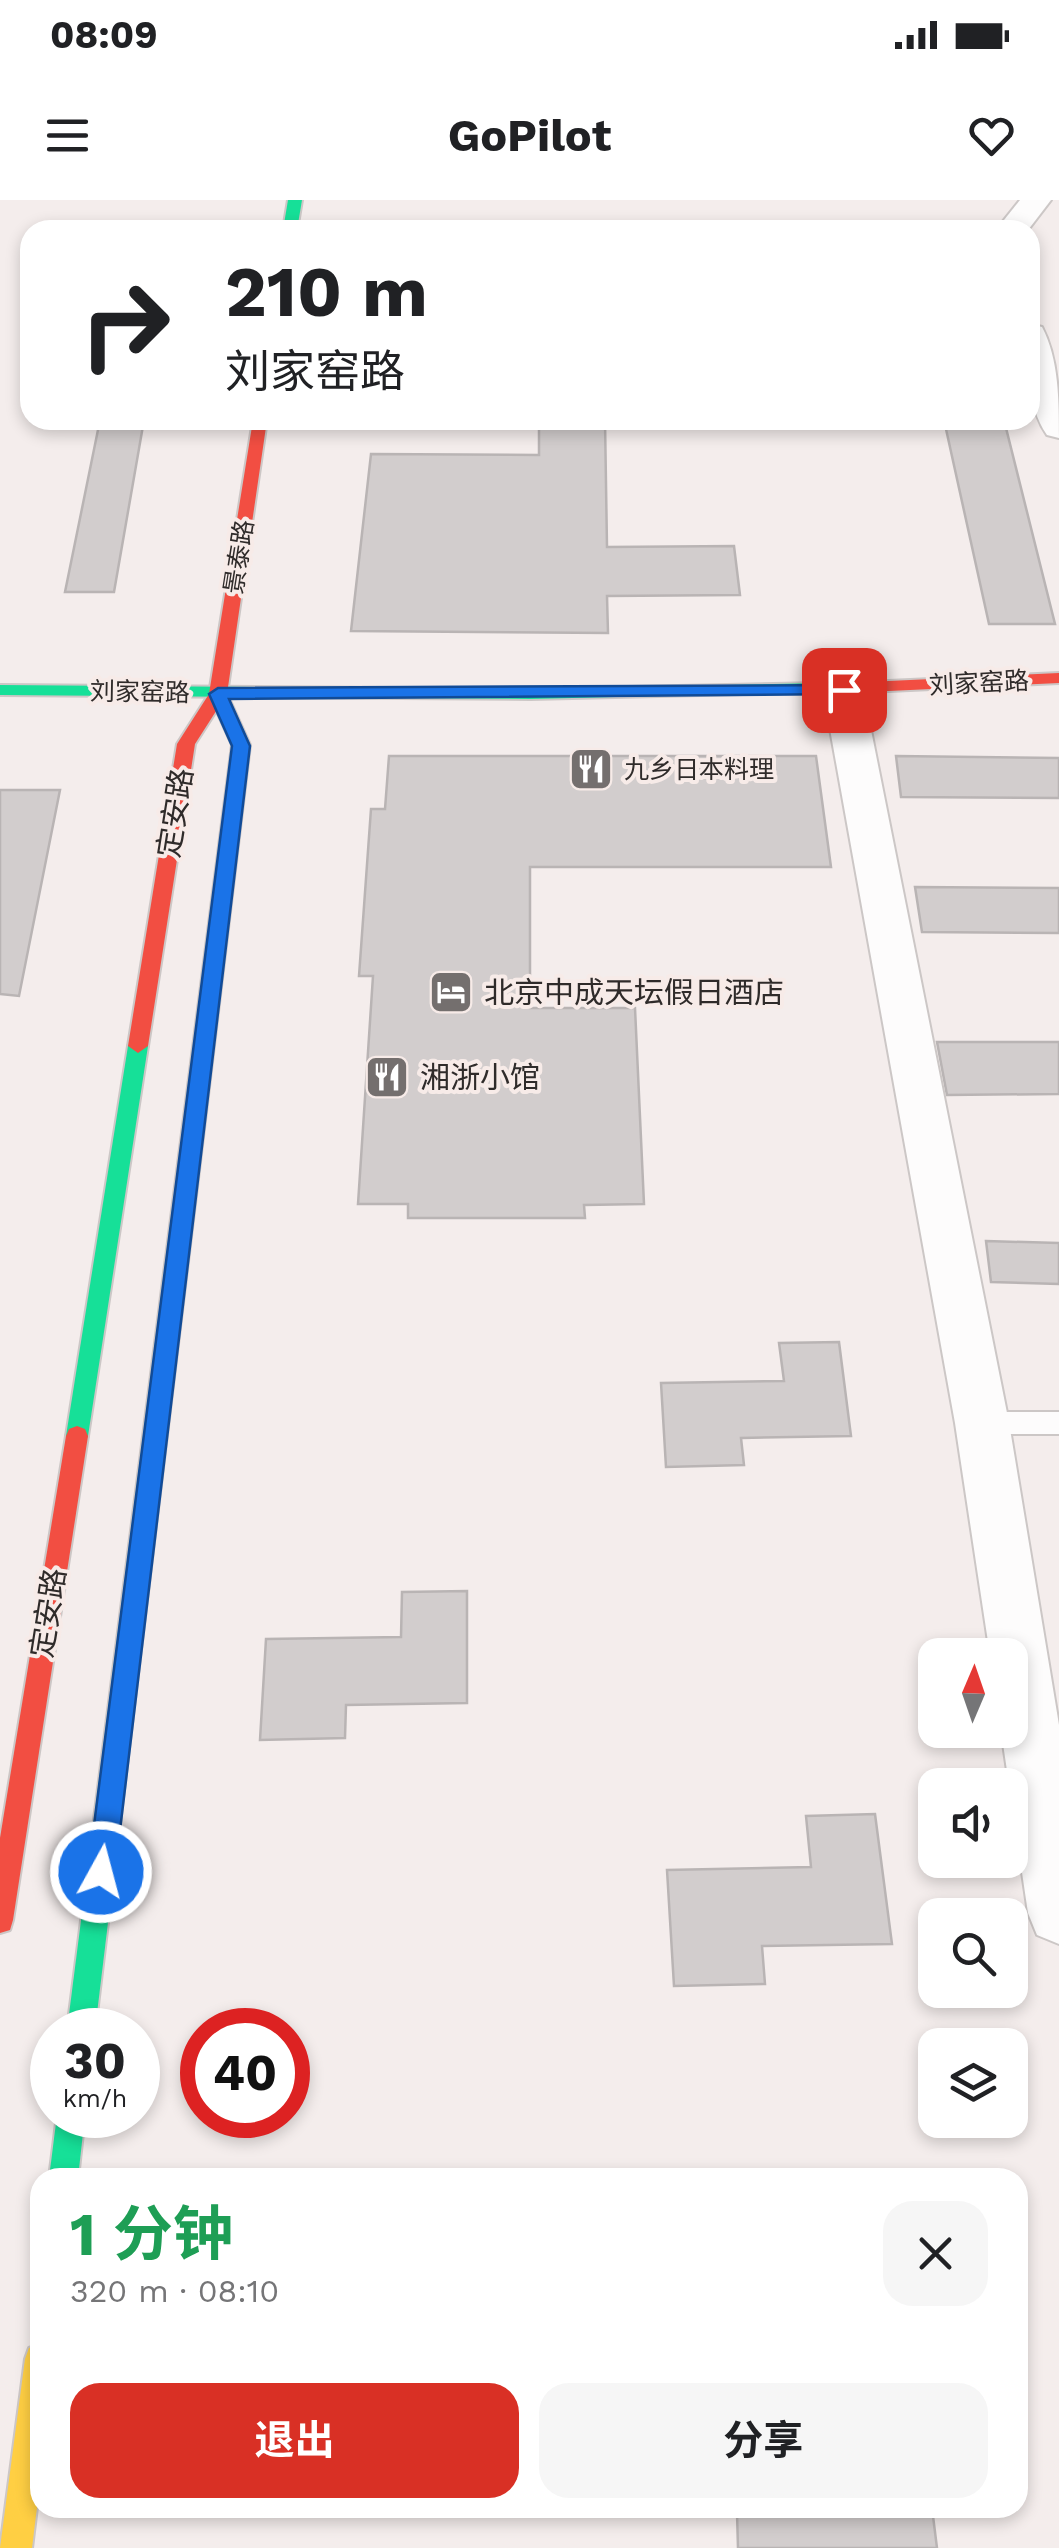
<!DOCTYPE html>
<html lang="zh">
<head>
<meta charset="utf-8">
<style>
  :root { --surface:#fff; --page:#f6f6f6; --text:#202124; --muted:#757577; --accent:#d93025 }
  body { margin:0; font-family:"Work Sans","Noto Sans SC",sans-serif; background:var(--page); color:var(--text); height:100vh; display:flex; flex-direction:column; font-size:38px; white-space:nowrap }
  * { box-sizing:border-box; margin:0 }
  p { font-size:32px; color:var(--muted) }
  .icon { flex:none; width:55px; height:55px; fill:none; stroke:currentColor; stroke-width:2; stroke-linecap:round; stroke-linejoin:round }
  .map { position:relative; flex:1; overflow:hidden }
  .drawer { position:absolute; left:30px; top:1968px; width:998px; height:350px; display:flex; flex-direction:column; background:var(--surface); border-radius:30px; box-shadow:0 5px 15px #0003 }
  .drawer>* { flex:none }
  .top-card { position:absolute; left:20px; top:20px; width:1020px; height:210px; border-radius:30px; box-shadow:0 5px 15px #0003; background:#fff; color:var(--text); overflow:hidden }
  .needle { width:65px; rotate:2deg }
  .fabs { position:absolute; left:918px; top:1438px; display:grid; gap:20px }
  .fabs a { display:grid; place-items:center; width:110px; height:110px; border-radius:20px; background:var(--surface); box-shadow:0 5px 15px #0003; font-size:50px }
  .speed { position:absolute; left:30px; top:1808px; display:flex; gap:20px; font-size:50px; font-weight:700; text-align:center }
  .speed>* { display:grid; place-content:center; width:130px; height:130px; border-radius:50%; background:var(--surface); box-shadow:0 5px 15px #0003; line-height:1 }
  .speed small { font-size:25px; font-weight:400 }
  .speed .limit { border:15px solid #d22; background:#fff; color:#111 }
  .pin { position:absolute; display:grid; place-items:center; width:85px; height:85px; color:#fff; margin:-42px; border-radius:20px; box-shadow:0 5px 15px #0006 }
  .me { position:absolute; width:110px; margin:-55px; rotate:7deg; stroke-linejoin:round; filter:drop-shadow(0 0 8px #0008) }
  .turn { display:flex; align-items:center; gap:35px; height:210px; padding:0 40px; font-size:45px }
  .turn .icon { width:130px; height:130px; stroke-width:2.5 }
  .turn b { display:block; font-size:70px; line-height:85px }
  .round { display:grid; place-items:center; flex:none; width:105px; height:105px; border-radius:30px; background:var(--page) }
  .headline { display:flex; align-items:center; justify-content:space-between; height:170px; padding:0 40px }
  h1 { font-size:60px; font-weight:700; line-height:75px; color:#1e9e55 }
  .primary-button { display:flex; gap:20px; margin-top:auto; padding:20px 40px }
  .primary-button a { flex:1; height:115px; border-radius:30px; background:var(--accent); color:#fff; font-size:40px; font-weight:700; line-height:115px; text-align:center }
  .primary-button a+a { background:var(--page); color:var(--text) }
  .status { display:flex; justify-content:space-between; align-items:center; height:70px; padding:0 50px; background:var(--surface); direction:ltr }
  .status svg { height:28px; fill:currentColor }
  header { display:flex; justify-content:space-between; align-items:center; height:130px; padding:0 40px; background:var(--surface); font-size:45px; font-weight:700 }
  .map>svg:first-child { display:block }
  .building { fill:#d2cdcd; stroke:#b9b4b4; stroke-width:2.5 }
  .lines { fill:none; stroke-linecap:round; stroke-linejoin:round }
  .lane-casing { stroke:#ccc7c6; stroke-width:4 }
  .street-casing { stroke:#ccc7c6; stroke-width:4 }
  .fast-casing { stroke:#ccc7c6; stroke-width:4 }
  .slow-casing { stroke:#ccc7c6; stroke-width:4 }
  .jam-casing { stroke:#ccc7c6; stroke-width:4 }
  .lane { fill:#fdfcfc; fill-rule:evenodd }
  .street { fill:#fdfcfc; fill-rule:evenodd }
  .fast { fill:#16e098; fill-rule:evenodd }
  .slow { fill:#ffcf43; fill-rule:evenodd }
  .jam { fill:#f24e42; fill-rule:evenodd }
  .route { fill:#1a73e8; stroke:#114b97; stroke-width:2.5 }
  .labels { text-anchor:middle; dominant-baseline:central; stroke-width:8; stroke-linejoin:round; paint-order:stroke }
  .far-street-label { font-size:25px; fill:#2f2b2a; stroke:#f7ebe8 }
  .far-poi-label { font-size:25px; fill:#2f2b2a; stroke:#f7ebe8; text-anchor:start }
  .street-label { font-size:30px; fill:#2f2b2a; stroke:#f7ebe8 }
  .poi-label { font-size:30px; fill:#2f2b2a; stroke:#f7ebe8; text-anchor:start }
</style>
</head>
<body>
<div class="status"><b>08:09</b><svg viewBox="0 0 49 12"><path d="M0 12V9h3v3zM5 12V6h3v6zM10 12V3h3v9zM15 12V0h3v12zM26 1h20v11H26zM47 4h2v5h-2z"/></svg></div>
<header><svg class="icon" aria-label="menu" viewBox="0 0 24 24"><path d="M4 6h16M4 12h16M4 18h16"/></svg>GoPilot<svg class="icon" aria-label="heart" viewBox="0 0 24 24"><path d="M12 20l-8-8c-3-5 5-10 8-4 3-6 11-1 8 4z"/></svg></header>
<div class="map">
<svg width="1059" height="2348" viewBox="0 0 1059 2348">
  <rect width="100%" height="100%" fill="#f4edec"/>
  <g class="building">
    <path d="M100,220h44l-30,172h-49z"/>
    <path d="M539,220h66l2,127 127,-1 6,49 -133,1 1,37 -257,-2 20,-177 168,1z"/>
    <path d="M944,220h60l51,204h-66z"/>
    <path d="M389,556h427l15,111h-301v141h105l9,196 -60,1 1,13h-177v-14h-50l15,-228h-14l12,-167h14z"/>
    <path d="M896,556l163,2v40l-158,-1z"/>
    <path d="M0,590h60l-41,206 -19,-2z"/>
    <path d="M915,687l144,1v45l-137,-1z"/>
    <path d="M937,842h122v52l-112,1z"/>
    <path d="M986,1041l73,2v41l-68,-2z"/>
    <path d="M839,1142l12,94 -110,2 3,27 -78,2 -5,-84 123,-2 -5,-38z"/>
    <path d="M467,1391v112l-121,2 -1,33 -85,2 6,-101 135,-2 1,-45z"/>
    <path d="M875,1614l17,130 -130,2 3,38 -91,2 -7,-116 144,-3 -5,-51z"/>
    <path d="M849,2308h83l5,40h-199l-1,-35z"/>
  </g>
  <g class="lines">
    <g class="lane-casing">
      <path id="lane" d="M982,1212h77v22h-77l-9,-3 -4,-8 4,-8z"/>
    </g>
    <g class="street-casing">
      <g id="street">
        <path d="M1020,0h31l-23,30h-32z"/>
        <path d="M1030,124l12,3c17,32 17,74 17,111l-12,-3c-22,-31 -17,-74 -17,-111z"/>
        <path d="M843,477l14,4 6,9 146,733 50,302v219l-22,-9 -9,-22 -27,-183h9v-75h-20l-35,-232 -132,-733 6,-9z"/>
      </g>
    </g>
    <g class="fast-casing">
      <g id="fast">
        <path d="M288,0h14l-5,30h-14z"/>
        <path d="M867,482l9,5 -3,4 -343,8 -530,-4v-10l530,4z"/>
        <path d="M138,839l10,7 -60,390 -3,7 -8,3 -8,-3 -3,-7 62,-390z"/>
        <path d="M186,979l11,8 -102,843h-28l108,-843z"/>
        <path d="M57,1915h28l-7,63h-29z"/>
      </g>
    </g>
    <g class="slow-casing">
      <g id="slow">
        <path d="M218,489l9,5 23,51 -53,442 -11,8 -11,-8 57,-442 -23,-51z"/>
        <path d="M40,2144v139l-8,65h-32l25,-189 4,-11z"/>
      </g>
    </g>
    <g class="jam-casing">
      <g id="jam">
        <path d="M253,220h14l-40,274 -32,50 -47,302 -10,7 -10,-7 49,-302 32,-50z"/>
        <path d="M1059,473v10l-192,9 -9,-5 9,-5z"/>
        <path d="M77,1226l8,3 3,7 -75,484 -3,10 -10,3v-95l66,-402 3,-7z"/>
      </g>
    </g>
    <use href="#lane" class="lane"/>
    <use href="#street" class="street"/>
    <use href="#fast" class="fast"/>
    <use href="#slow" class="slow"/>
    <use href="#jam" class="jam"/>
  </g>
  <path class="route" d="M844,485l8,5 -2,4 -621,5 21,47 -135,1126 -4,9 -10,4 -9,-4 -4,-9 144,-1126 -23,-52 9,-6z"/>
  <defs>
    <g id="restaurant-square" transform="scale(2.25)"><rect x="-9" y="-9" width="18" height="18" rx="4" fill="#746f6e" stroke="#f7ebe8"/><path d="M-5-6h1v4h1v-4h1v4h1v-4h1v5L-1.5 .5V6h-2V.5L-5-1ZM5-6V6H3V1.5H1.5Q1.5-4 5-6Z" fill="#fff"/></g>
    <g id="hotel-square" transform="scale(2.25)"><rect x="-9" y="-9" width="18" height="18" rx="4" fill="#746f6e" stroke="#f7ebe8"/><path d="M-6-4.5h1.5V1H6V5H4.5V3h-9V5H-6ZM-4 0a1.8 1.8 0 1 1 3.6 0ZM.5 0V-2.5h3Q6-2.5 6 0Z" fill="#fff"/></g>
  </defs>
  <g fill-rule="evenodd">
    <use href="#restaurant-square" x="591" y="569"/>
    <use href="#hotel-square" x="451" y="792"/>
    <use href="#restaurant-square" x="387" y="877"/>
  </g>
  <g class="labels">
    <g class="far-street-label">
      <text transform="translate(239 357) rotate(-81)">景泰路</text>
      <text transform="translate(979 483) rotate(-3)">刘家窑路</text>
      <text transform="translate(140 492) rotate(1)">刘家窑路</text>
    </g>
    <g class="far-poi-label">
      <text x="624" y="569">九乡日本料理</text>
    </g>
    <g class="street-label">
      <text transform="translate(175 613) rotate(-81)">定安路</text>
      <text transform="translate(48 1413) rotate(-81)">定安路</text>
    </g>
    <g class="poi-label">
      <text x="484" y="792">北京中成天坛假日酒店</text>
      <text x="420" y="877">湘浙小馆</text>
    </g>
  </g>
</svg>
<div class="fabs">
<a><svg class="needle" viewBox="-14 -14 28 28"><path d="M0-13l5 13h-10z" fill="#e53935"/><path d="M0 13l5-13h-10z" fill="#757577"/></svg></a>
<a><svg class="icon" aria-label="sound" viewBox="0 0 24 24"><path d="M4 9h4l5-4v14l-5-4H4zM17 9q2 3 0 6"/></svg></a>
<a><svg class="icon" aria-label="search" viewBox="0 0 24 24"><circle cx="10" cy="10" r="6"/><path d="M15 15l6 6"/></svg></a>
<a><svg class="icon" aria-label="layers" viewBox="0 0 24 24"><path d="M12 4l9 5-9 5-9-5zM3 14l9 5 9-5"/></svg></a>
</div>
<div class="speed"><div>30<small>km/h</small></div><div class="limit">40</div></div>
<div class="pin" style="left:844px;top:490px;background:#d93025"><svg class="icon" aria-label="arrive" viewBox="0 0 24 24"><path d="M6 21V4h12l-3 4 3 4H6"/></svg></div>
<svg class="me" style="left:101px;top:1672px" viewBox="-20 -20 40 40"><circle r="17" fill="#1a73e8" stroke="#fff" stroke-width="3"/><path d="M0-11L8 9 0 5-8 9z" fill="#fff"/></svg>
<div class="top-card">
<div class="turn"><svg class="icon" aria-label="right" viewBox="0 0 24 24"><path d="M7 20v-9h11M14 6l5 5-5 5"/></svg><div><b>210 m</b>刘家窑路</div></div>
</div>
<section class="drawer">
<div class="headline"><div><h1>1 分钟</h1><p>320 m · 08:10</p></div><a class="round"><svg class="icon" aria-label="close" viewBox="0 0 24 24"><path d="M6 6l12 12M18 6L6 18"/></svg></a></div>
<div class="primary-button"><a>退出</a><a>分享</a></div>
</section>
</div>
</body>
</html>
